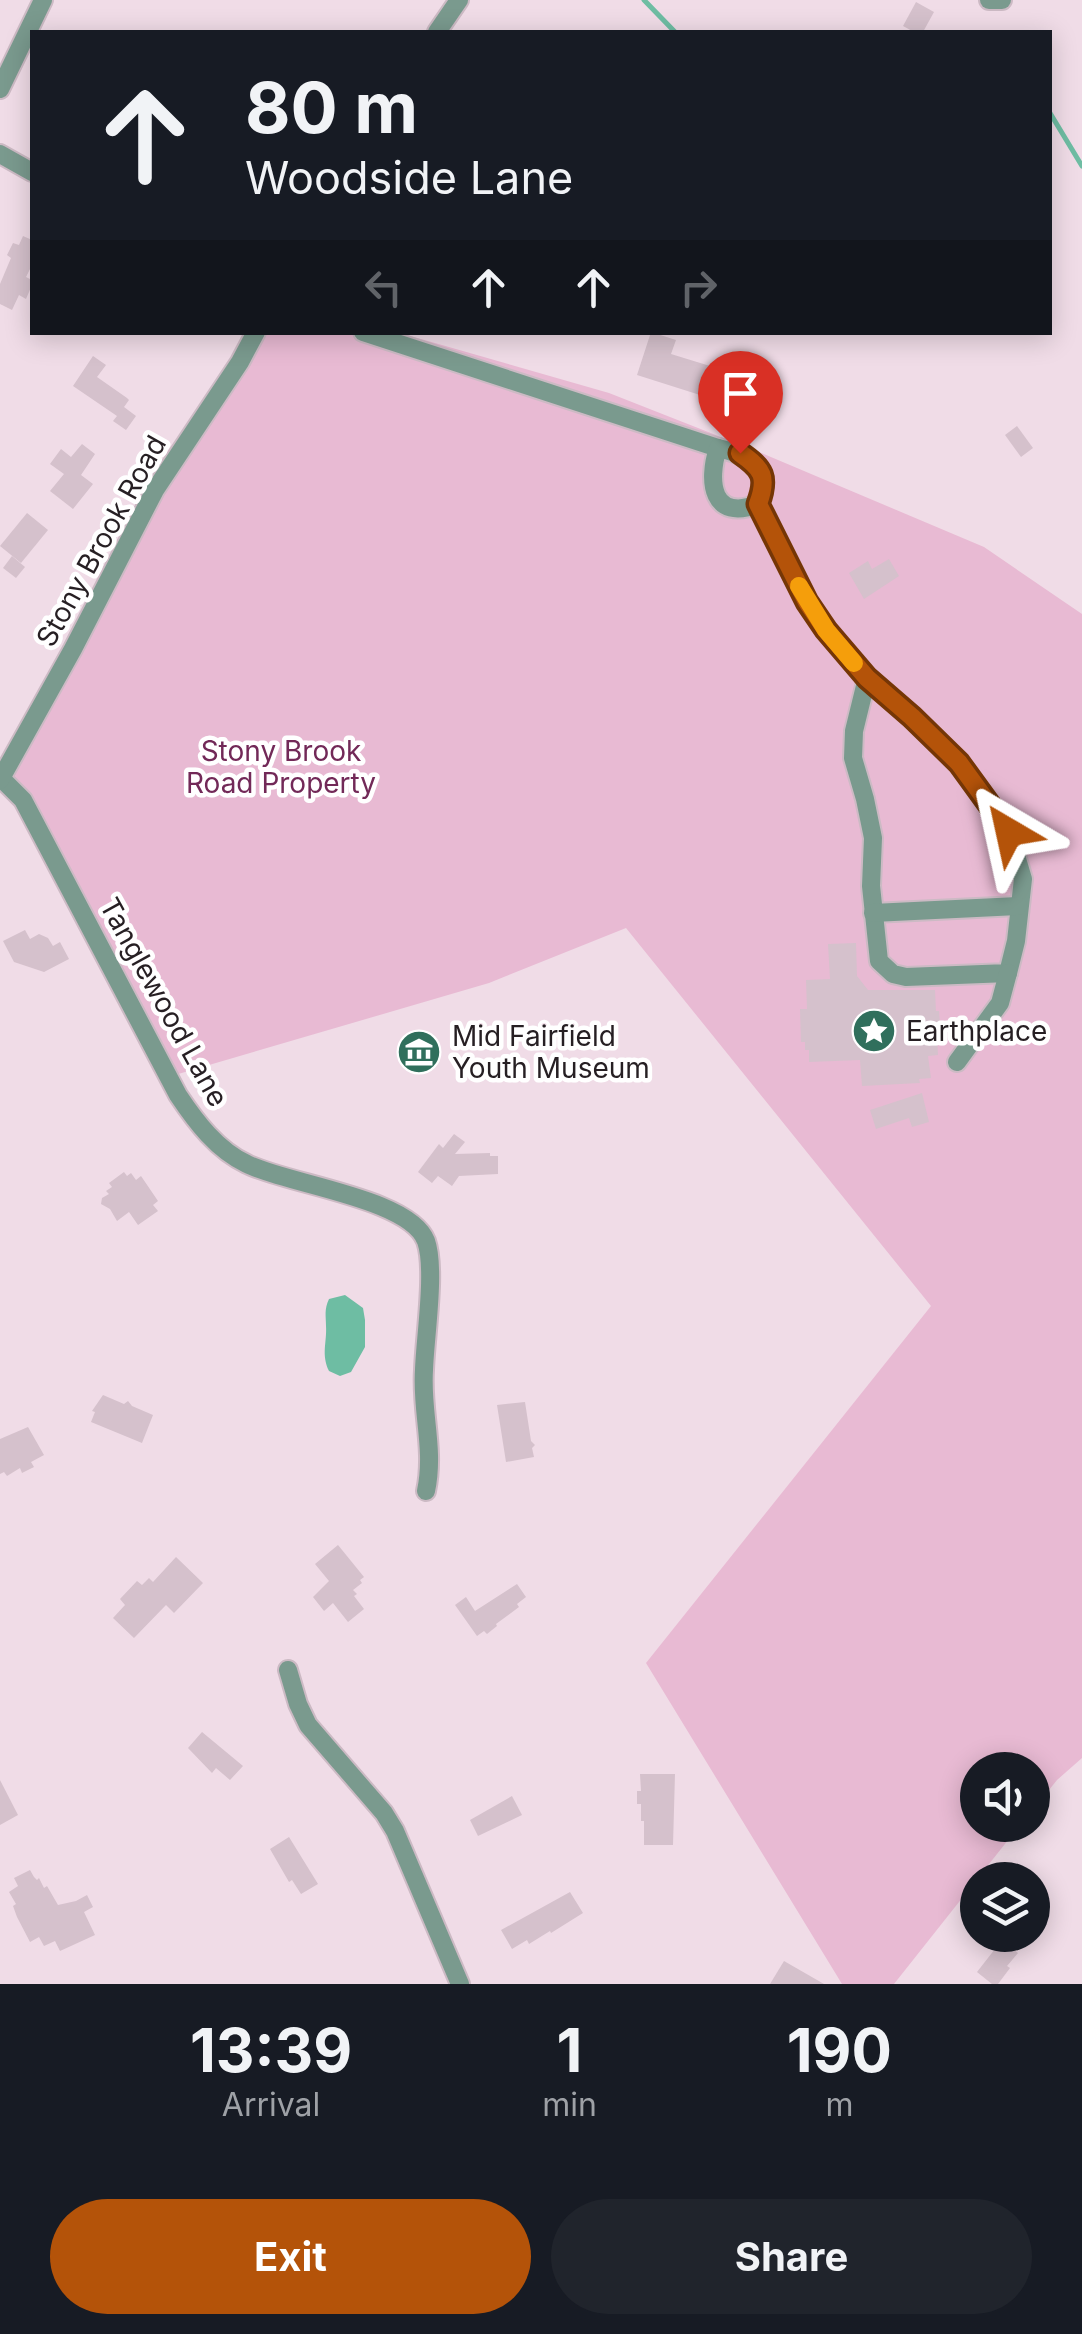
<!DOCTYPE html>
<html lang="en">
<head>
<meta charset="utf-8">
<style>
  :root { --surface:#171b24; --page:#20242c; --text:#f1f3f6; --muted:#9ea1a6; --accent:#b45309 }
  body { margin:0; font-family:Inter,sans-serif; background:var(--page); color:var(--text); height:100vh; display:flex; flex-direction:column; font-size:38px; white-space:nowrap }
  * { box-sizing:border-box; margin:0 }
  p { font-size:32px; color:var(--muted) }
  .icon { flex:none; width:55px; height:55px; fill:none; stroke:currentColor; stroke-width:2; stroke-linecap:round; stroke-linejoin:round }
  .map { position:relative; height:1984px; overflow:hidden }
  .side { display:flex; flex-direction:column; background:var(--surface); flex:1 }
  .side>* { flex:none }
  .top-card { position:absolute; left:30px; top:30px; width:1022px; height:305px; border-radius:0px; box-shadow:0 5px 25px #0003; background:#171b24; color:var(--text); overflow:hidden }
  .fabs { position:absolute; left:960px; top:1752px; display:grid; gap:20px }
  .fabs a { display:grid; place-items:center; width:90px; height:90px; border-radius:50%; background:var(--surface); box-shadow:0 5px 25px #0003; font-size:50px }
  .pin { position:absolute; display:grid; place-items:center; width:85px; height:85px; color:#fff; margin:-102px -42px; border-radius:50% 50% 50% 0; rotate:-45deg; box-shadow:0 0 10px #0007 }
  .pin .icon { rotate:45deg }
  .me { position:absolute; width:110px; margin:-55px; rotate:324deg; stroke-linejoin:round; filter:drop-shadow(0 0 8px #0008) }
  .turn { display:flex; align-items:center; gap:35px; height:210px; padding:0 50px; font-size:45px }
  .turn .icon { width:130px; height:130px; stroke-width:2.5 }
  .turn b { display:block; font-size:70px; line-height:85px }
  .lanes { display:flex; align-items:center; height:95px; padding:0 50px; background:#0003; justify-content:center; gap:50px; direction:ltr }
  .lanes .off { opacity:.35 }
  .eta { display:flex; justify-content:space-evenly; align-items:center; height:170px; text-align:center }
  .eta b { font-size:60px; font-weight:700; line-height:70px }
  .primary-button { display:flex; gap:20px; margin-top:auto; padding:20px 50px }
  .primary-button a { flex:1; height:115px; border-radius:60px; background:var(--accent); color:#fff; font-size:40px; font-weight:700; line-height:115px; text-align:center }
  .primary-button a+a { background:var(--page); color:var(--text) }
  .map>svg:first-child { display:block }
  .green { fill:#e8bad3 }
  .water { fill:#6ebda3 }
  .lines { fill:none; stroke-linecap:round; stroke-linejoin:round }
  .stream { stroke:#6ebda3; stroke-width:5 }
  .building { fill:#d5c1cc }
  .minor-casing { stroke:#ccbac4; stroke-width:22 }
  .minor { stroke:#7a9a8e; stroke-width:18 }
  .route-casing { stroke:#753606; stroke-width:25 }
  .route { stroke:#b45309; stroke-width:18 }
  .slow { stroke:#f59e0b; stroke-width:18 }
  .labels { text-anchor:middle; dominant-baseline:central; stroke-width:9; stroke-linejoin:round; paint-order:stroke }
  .street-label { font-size:28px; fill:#261f23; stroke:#fff }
  .park-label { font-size:28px; fill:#722958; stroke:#fff }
  .poi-label { font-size:28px; fill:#261f23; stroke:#fff; text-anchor:start }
</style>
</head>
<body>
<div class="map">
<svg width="1082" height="1984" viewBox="0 0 1082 1984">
  <rect width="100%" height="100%" fill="#f0dce7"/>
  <path class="green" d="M251,333h149l209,60 150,59 225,95 98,67v1144l-25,22 -24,30 -1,-40h-54v55h42l-126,159h-52l-196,-321 285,-357 -305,-378 -137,55 -321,94 -162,-303z"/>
  <path class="water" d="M345,1295l18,13 2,12v27l-14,25 -11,4 -11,-5c-8,-17 -2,-28 -3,-45 0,-11 -2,-16 3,-27z"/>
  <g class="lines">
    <g class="stream">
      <path d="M644,0l31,32"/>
      <path d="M1050,113l32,53"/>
    </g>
  </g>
  <g class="building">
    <path d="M916,2l18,10 -11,20h-9l-11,-6z"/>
    <path d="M23,236l9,4v25l-6,12 6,3v5l-6,14 -7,-4 -7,15 -12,-6v-20l11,-26 -4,-3 6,-12 6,2z"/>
    <path d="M651,332l25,8 -5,14 39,12 -10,29 -63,-20z"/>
    <path d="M93,356l13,9 -9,12 30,21 2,2 -5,7 12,9 -10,14 -13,-9 4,-5 -44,-30z"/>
    <path d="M1017,426l16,22 -12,9 -16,-22z"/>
    <path d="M82,444l13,10 -14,21 12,9 -20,25 -23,-18 14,-17 -14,-10 11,-15 10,8z"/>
    <path d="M27,513l21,17 -27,33 -21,-17z"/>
    <path d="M12,556l13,11 -9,11 -13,-10z"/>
    <path d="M889,559l10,17 -35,23 -15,-26 19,-12 4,8z"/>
    <path d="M25,930l5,9 9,-5 9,4 5,8 7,-4 9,17 -25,13 -30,-10 -11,-21z"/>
    <path d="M856,943l1,33 11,14h67l1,21h3l2,26h-4l1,18 -10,1 3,22 -12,1 1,4 -58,3 -2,-26 -51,2v-12h-4v-8h-4l-1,-33h7l-1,-29 24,-1 -2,-35z"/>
    <path d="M922,1093l7,29 -17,5 -3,-9 -33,11 -6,-19z"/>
    <path d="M454,1134l11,8 -10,12 35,-1v3h8v18l-39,2 -7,10 -14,-10 -6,7 -14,-11 21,-28 4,4z"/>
    <path d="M124,1172l3,4 4,-3 5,7 5,-4 17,25 -5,4 5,6 -20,14 -9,-13 -12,9 -7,-12 -9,-5 1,-6 7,-4 -3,-3 6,-4 -3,-4z"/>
    <path d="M103,1395l21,9 4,-3 4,5 21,9 -11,28 -51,-21 4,-10 -3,-1z"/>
    <path d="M525,1402l6,39 4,4 -3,3 2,9 -28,5 -9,-57z"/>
    <path d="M28,1427l16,28 -13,7 3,5 -12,6 -2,-5 -13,8 -3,-4 -4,2v-35z"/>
    <path d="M338,1545l26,32 -4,3 2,3 -9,7 4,4 -3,2 10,13 -16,13 -15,-19 -9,8 -11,-14 16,-16 -14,-17z"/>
    <path d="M176,1557l27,26 -29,30 -8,-8 -32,33 -21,-20 12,-13 -5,-6 17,-18 5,4 7,-7 4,4z"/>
    <path d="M517,1584l9,13 -9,7 2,3 -23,17 1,2 -10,8 -3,-3 -7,5 -22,-31 11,-8 9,14z"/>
    <path d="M202,1732l41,34 -13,14 -14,-12 -4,5 -24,-25z"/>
    <path d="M640,1774h35l-2,71h-29v-24h-3v-17h-4v-13h4z"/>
    <path d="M0,1780l18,35 -18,10z"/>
    <path d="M512,1796l10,19 -44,21 -8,-16z"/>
    <path d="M289,1837l29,47 -17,10 -9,-14 -3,2 -19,-33z"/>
    <path d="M30,1870l4,7 3,3 2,-2 5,10 3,-2 11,19 18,-4 11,-6 6,12 -9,5 11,23 -35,16 -5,-10 -11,5 -5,-9 -9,5 -13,-25 -4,-11 3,-2 -7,-12 9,-6 -4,-8z"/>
    <path d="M570,1892l13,21 -32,20 -1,-2 -21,13 -2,-4 -15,9 -11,-19z"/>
    <path d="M1002,1940l16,13 -11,13 3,2 -12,16h-6l-15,-12z"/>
    <path d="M784,1961l40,23h-54z"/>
  </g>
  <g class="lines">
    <g class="minor-casing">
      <g id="minor">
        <path d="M989,0h13"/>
        <path d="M437,32l22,-32"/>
        <path d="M0,89l43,-89"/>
        <path d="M0,154l32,18"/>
        <path d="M363,332l355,116c33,8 54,18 40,56l49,98 19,28 41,48 44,39 48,46 50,69 14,47 -7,62 -8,32 -102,4 -13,-3 -14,-13 -8,-75 2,-48 -8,-39 -12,-41 1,-27 13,-53"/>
        <path d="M718,448c-11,34 -6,74 40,56"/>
        <path d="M1,778l22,22 155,295c18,27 39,55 69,69 39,20 163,34 179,77 10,28 -1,96 -2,129 -3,42 11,78 2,121"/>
        <path d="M0,780l73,-131 82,-159 85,-128 16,-30"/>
        <path d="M873,913l145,-7"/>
        <path d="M957,1062l43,-59 8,-30"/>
        <path d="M288,1670l10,34 10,21 76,88 11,18 65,153"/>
      </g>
    </g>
    <use href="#minor" class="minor"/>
  </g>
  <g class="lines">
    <g class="route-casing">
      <path id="route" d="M740,453c23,16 28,24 18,51l49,98 19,28 41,48 45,39 47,46 50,69"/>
    </g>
    <use href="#route" class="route"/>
    <path class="slow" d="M799,586l27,44 28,33"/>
  </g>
  <defs>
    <g id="sight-disc" transform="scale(2.25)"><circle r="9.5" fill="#306f5c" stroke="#fff"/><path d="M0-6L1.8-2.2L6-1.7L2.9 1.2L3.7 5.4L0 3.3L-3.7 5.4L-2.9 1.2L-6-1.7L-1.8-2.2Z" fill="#fff"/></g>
    <g id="museum-disc" transform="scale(2.25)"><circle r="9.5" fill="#306f5c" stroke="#fff"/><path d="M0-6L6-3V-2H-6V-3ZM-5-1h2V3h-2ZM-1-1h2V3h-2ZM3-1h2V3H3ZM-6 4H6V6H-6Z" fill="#fff"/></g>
  </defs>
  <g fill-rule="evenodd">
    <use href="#sight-disc" x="874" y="1031"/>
    <use href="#museum-disc" x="419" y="1052"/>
  </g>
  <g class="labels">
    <g class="street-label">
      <text transform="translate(101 541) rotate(-61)">Stony Brook Road</text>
      <text transform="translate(164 1002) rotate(61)">Tanglewood Lane</text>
    </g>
    <g class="park-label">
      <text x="281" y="751">Stony Brook<tspan x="281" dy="32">Road Property</tspan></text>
    </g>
    <g class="poi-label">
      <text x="906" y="1031">Earthplace</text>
      <text x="452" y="1036">Mid Fairfield<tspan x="452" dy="32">Youth Museum</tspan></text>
    </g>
  </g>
</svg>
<div class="fabs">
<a><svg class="icon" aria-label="sound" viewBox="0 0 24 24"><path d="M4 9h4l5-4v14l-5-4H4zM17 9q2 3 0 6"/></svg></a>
<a><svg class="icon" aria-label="layers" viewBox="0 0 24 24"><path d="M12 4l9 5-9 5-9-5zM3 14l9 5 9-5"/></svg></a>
</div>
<div class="pin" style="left:740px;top:453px;background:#d93025"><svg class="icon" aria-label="arrive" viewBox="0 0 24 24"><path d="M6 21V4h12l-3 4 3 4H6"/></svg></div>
<svg class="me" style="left:1009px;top:832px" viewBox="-20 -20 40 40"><path d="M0-17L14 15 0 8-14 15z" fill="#b45309" stroke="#fff" stroke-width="4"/></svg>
<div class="top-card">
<div class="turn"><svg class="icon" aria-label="ahead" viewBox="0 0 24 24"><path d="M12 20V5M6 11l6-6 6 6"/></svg><div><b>80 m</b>Woodside Lane</div></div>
<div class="lanes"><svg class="icon off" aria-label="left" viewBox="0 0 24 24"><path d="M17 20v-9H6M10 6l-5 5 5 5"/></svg><svg class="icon" aria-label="ahead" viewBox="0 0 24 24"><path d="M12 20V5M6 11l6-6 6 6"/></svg><svg class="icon" aria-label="ahead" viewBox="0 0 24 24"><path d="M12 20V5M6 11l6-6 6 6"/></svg><svg class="icon off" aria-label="right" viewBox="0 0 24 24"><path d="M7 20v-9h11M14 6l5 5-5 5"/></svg></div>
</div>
</div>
<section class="side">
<div class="eta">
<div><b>13:39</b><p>Arrival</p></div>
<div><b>1</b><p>min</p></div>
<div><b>190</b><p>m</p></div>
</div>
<div class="primary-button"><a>Exit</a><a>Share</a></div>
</section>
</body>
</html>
